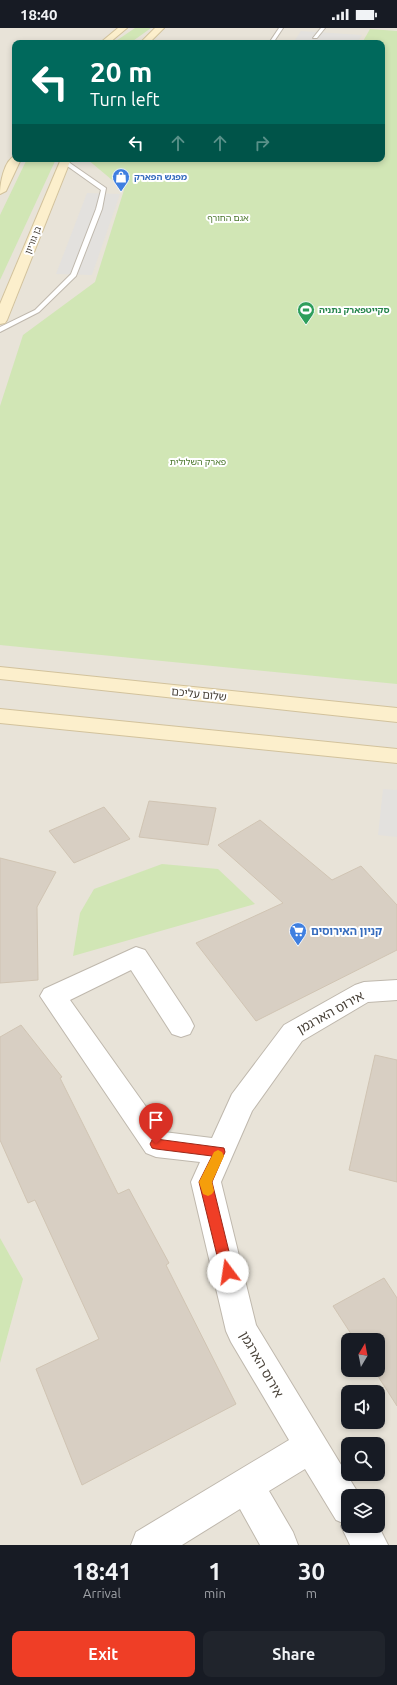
<!DOCTYPE html>
<html lang="en">
<head>
<meta charset="utf-8">
<style>
  :root { --surface:#171b24; --page:#20242c; --text:#f1f3f6; --muted:#9ea1a6; --accent:#ef3e26 }
  body { margin:0; font-family:Ubuntu,"Noto Sans Hebrew",sans-serif; background:var(--page); color:var(--text); height:100vh; display:flex; flex-direction:column; font-size:15px; white-space:nowrap }
  * { box-sizing:border-box; margin:0 }
  p { font-size:13px; color:var(--muted) }
  .icon { flex:none; width:22px; height:22px; fill:none; stroke:currentColor; stroke-width:2; stroke-linecap:round; stroke-linejoin:round }
  .map { position:relative; height:1517px; overflow:hidden }
  .drawer { display:flex; flex-direction:column; background:var(--surface); flex:1 }
  .drawer>* { flex:none }
  .top-card { position:absolute; left:12px; top:12px; width:373px; height:122px; border-radius:8px; box-shadow:0 2px 6px #0003; background:#00695c; color:#fff; overflow:hidden }
  .needle { width:26px; rotate:10deg }
  .fabs { position:absolute; left:341px; top:1305px; display:grid; gap:8px }
  .fabs a { display:grid; place-items:center; width:44px; height:44px; border-radius:8px; background:var(--surface); box-shadow:0 2px 6px #0003; font-size:20px }
  .pin { position:absolute; display:grid; place-items:center; width:34px; height:34px; color:#fff; margin:-41px -17px; border-radius:50% 50% 50% 0; rotate:-45deg; box-shadow:0 0 4px #0007 }
  .pin .icon { rotate:45deg }
  .me { position:absolute; width:44px; margin:-22px; rotate:346deg; stroke-linejoin:round; filter:drop-shadow(0 0 3px #0008) }
  .turn { display:flex; align-items:center; gap:14px; height:84px; padding:0 12px; font-size:18px }
  .turn .icon { width:52px; height:52px; stroke-width:2.5 }
  .turn b { display:block; font-size:28px; line-height:34px }
  .lanes { display:flex; align-items:center; height:38px; padding:0 12px; background:#0003; justify-content:center; gap:20px; direction:ltr }
  .lanes .off { opacity:.35 }
  .eta { display:flex; justify-content:space-evenly; align-items:center; height:68px; text-align:center }
  .eta b { font-size:24px; font-weight:700; line-height:28px }
  .primary-button { display:flex; gap:8px; margin-top:auto; padding:8px 12px }
  .primary-button a { flex:1; height:46px; border-radius:8px; background:var(--accent); color:#fff; font-size:16px; font-weight:700; line-height:46px; text-align:center }
  .primary-button a+a { background:var(--page); color:var(--text) }
  .status { display:flex; justify-content:space-between; align-items:center; height:28px; padding:0 20px; background:var(--surface); direction:ltr }
  .status svg { height:11px; fill:currentColor }
  .map>svg:first-child { display:block }
  .residential { fill:#e8e3d8; fill-rule:evenodd }
  .green { fill:#d1e6b5 }
  .parking { fill:#e3e1de }
  .building { fill:#d8cfc3; stroke:#d0c4b3 }
  .lines { fill:none; stroke-linecap:round; stroke-linejoin:round }
  .lane-casing { stroke:#bfb8ad; stroke-width:2 }
  .street-casing { stroke:#bfb8ad; stroke-width:2 }
  .secondary-casing { stroke:#d2c29c; stroke-width:2 }
  .lane { fill:#fff; fill-rule:evenodd }
  .street { fill:#fff; fill-rule:evenodd }
  .secondary { fill:#fcefcc; fill-rule:evenodd }
  .route { fill:#ef3e26; stroke:#9b2819 }
  .slow { fill:#f59e0b }
  .labels { text-anchor:middle; dominant-baseline:central; stroke-width:4; stroke-linejoin:round; paint-order:stroke }
  .far-shop-label { font-size:9px; font-weight:bold; fill:#366cbe; stroke:#fff; text-anchor:start }
  .far-park-label { font-size:9px; fill:#4c782e; stroke:#fff }
  .far-street-label { font-size:9px; fill:#484138; stroke:#fff }
  .far-leisure-label { font-size:9px; font-weight:bold; fill:#27864d; stroke:#fff; text-anchor:start }
  .street-label { font-size:11px; fill:#484138; stroke:#fff }
  .shop-label { font-size:11px; font-weight:bold; fill:#366cbe; stroke:#fff; text-anchor:start }
  .near-street-label { font-size:13px; fill:#484138; stroke:#fff }
</style>
</head>
<body>
<div class="status"><b>18:40</b><svg viewBox="0 0 49 12"><path d="M0 12V9h3v3zM5 12V6h3v6zM10 12V3h3v9zM15 12V0h3v12zM26 1h20v11H26zM47 4h2v5h-2z"/></svg></div>
<div class="map">
<svg width="397" height="1517" viewBox="0 0 397 1517">
  <rect width="100%" height="100%" fill="#f4f1ea"/>
  <path class="residential" d="M0,0h397v1517h-397zM15,15h367v116h-367zM348,1312h30v30h-30zM348,1364h30v30h-30zM348,1416h30v30h-30zM348,1468h30v30h-30z"/>
  <g class="green">
    <path d="M135,0h16l-21,15h-17z"/>
    <path d="M370,1l27,2v653l-397,-39v-239l23,-71 72,-53 29,-92 -37,-31h295v-116h-20z"/>
    <path d="M27,131h29l-56,121v-65z"/>
    <path d="M162,836l56,5 37,35 -182,52 7,-43 14,-24z"/>
    <path d="M0,1210l23,41 -23,84z"/>
  </g>
  <g class="parking">
    <path d="M301,3l61,4 -5,8h-64z"/>
    <path d="M87,165l33,1 -28,81 -36,-1z"/>
    <path d="M383,761l14,1v47l-19,-2z"/>
  </g>
  <g class="building">
    <path d="M149,773l67,7 -8,37 -69,-8z"/>
    <path d="M104,779l26,32 -56,24 -25,-32z"/>
    <path d="M260,792l72,60 29,-14 36,39v45l-141,71 -60,-78 87,-40 -65,-58z"/>
    <path d="M0,830l56,14 -19,35 1,73 -38,3z"/>
    <path d="M21,997l41,52 -2,1 58,116 11,-5 40,74 -3,2 70,139 -154,81 -46,-116 63,-30 -64,-139 -7,3 -28,-63v-103z"/>
    <path d="M375,1027l22,5v122l-48,-12z"/>
    <path d="M384,1250l13,20v108l-23,-36h4v-30h-23l-22,-34z"/>
  </g>
  <g class="lines">
    <g class="lane-casing">
      <g id="lane">
        <path d="M279,0h4l-10,15h-4z"/>
        <path d="M321,0h4l-8,10h-4z"/>
        <path d="M63,133h4l39,27 -4,21 -26,67 -37,36 -39,20v-5l35,-17 36,-36 25,-65 5,-19 -38,-27z"/>
      </g>
    </g>
    <g class="street-casing">
      <path id="street" d="M136,919l9,3 45,68 4,8 -4,8 -9,3 -9,-3 -41,-64 -61,30 94,132 48,6 20,-44 52,-69 71,-40 9,-3 33,-2v20l-29,2 -66,39 -50,70 -31,71 35,143 104,171h-12v30l30,-1 10,20h-38l-9,-19 2,-3 -7,-3 -31,-51 -36,22 24,41 5,13h-38l-20,-36 -58,36h-51l5,-13 153,-92 -58,-98 -5,-11 -35,-149 9,-20 -44,-5 -10,-4 -106,-157 4,-7z"/>
    </g>
    <g class="secondary-casing">
      <g id="secondary">
        <path d="M118,0h9l-18,15h-9z"/>
        <path d="M155,0h9l-15,15h-9z"/>
        <path d="M15,128v3h6l-15,32 -6,3c0,-10 4,-34 15,-38z"/>
        <path d="M61,131h10l-64,161 -2,3 -5,1v-20z"/>
        <path d="M0,639l397,41v14l-397,-43z"/>
        <path d="M0,681l397,40v14l-397,-40z"/>
      </g>
    </g>
    <use href="#lane" class="lane"/>
    <use href="#street" class="street"/>
    <use href="#secondary" class="secondary"/>
  </g>
  <path class="route" d="M156,1111l68,9 1,4 -13,30 22,90 -2,4 -4,2 -5,-2 -2,-4 -22,-90 13,-26 -56,-7 -4,-1 -2,-4 2,-4z"/>
  <path class="slow" d="M218,1122l4,2 2,4 -12,26 2,9 -2,3 -4,2 -5,-2 -4,-12 15,-30z"/>
  <defs>
    <g id="shop-pin" transform="scale(0.9)"><path d="M0 17L-7.5 6A9.5 9.5 0 1 1 7.5 6Z" fill="#3f7fe0" stroke="#fff"/><path d="M-5-2.5h2.3a2.7 3.5 0 0 1 5.4 0H5L5.5 6h-11ZM-1.5-2.5h3a1.5 2.3 0 0 0-3 0Z" fill="#fff"/></g>
    <g id="stadium-pin" transform="scale(0.9)"><path d="M0 17L-7.5 6A9.5 9.5 0 1 1 7.5 6Z" fill="#2e9e5b" stroke="#fff"/><path d="M0-5a6.5 5 0 1 0 0 10a6.5 5 0 1 0 0-10ZM-3.5-1.8h7v3.6h-7Z" fill="#fff"/></g>
    <g id="supermarket-pin" transform="scale(0.9)"><path d="M0 17L-7.5 6A9.5 9.5 0 1 1 7.5 6Z" fill="#3f7fe0" stroke="#fff"/><path d="M-6-5.5h2.5l.6 2H6L4.5 2H-2.5L-4.4-4H-6ZM-1.5 3.2a1.3 1.3 0 1 0 .1 0ZM3 3.2a1.3 1.3 0 1 0 .1 0Z" fill="#fff"/></g>
  </defs>
  <g fill-rule="evenodd">
    <use href="#shop-pin" x="121" y="149"/>
    <use href="#stadium-pin" x="306" y="282"/>
    <use href="#supermarket-pin" x="298" y="903"/>
  </g>
  <g class="labels">
    <g class="far-shop-label">
      <text x="134" y="149">מפגש הפארק</text>
    </g>
    <g class="far-park-label">
      <text x="228" y="190">אגם החורף</text>
      <text x="198" y="434">פארק השלולית</text>
    </g>
    <g class="far-street-label">
      <text transform="translate(33 212) rotate(-68)">בן גוריון</text>
    </g>
    <g class="far-leisure-label">
      <text x="319" y="282">סקייטפארק נתניה</text>
    </g>
    <g class="street-label">
      <text transform="translate(199 666) rotate(6)">שלום עליכם</text>
    </g>
    <g class="shop-label">
      <text x="311" y="903">קניון האירוסים</text>
    </g>
    <g class="near-street-label">
      <text transform="translate(330 984) rotate(-29)">אירוס הארגמן</text>
      <text transform="translate(262 1336) rotate(60)">אירוס הארגמן</text>
    </g>
  </g>
</svg>
<div class="fabs">
<a><svg class="needle" viewBox="-14 -14 28 28"><path d="M0-13l5 13h-10z" fill="#e53935"/><path d="M0 13l5-13h-10z" fill="#9ea1a6"/></svg></a>
<a><svg class="icon" aria-label="sound" viewBox="0 0 24 24"><path d="M4 9h4l5-4v14l-5-4H4zM17 9q2 3 0 6"/></svg></a>
<a><svg class="icon" aria-label="search" viewBox="0 0 24 24"><circle cx="10" cy="10" r="6"/><path d="M15 15l6 6"/></svg></a>
<a><svg class="icon" aria-label="layers" viewBox="0 0 24 24"><path d="M12 4l9 5-9 5-9-5zM3 14l9 5 9-5"/></svg></a>
</div>
<div class="pin" style="left:156px;top:1116px;background:#d93025"><svg class="icon" aria-label="arrive" viewBox="0 0 24 24"><path d="M6 21V4h12l-3 4 3 4H6"/></svg></div>
<svg class="me" style="left:228px;top:1244px" viewBox="-20 -20 40 40"><circle r="19" fill="#fff"/><path d="M0-13L10 11 0 6-10 11z" fill="#ef3e26"/></svg>
<div class="top-card">
<div class="turn"><svg class="icon" aria-label="left" viewBox="0 0 24 24"><path d="M17 20v-9H6M10 6l-5 5 5 5"/></svg><div><b>20 m</b>Turn left</div></div>
<div class="lanes"><svg class="icon" aria-label="left" viewBox="0 0 24 24"><path d="M17 20v-9H6M10 6l-5 5 5 5"/></svg><svg class="icon off" aria-label="ahead" viewBox="0 0 24 24"><path d="M12 20V5M6 11l6-6 6 6"/></svg><svg class="icon off" aria-label="ahead" viewBox="0 0 24 24"><path d="M12 20V5M6 11l6-6 6 6"/></svg><svg class="icon off" aria-label="right" viewBox="0 0 24 24"><path d="M7 20v-9h11M14 6l5 5-5 5"/></svg></div>
</div>
</div>
<section class="drawer">
<div class="eta">
<div><b>18:41</b><p>Arrival</p></div>
<div><b>1</b><p>min</p></div>
<div><b>30</b><p>m</p></div>
</div>
<div class="primary-button"><a>Exit</a><a>Share</a></div>
</section>
</body>
</html>
